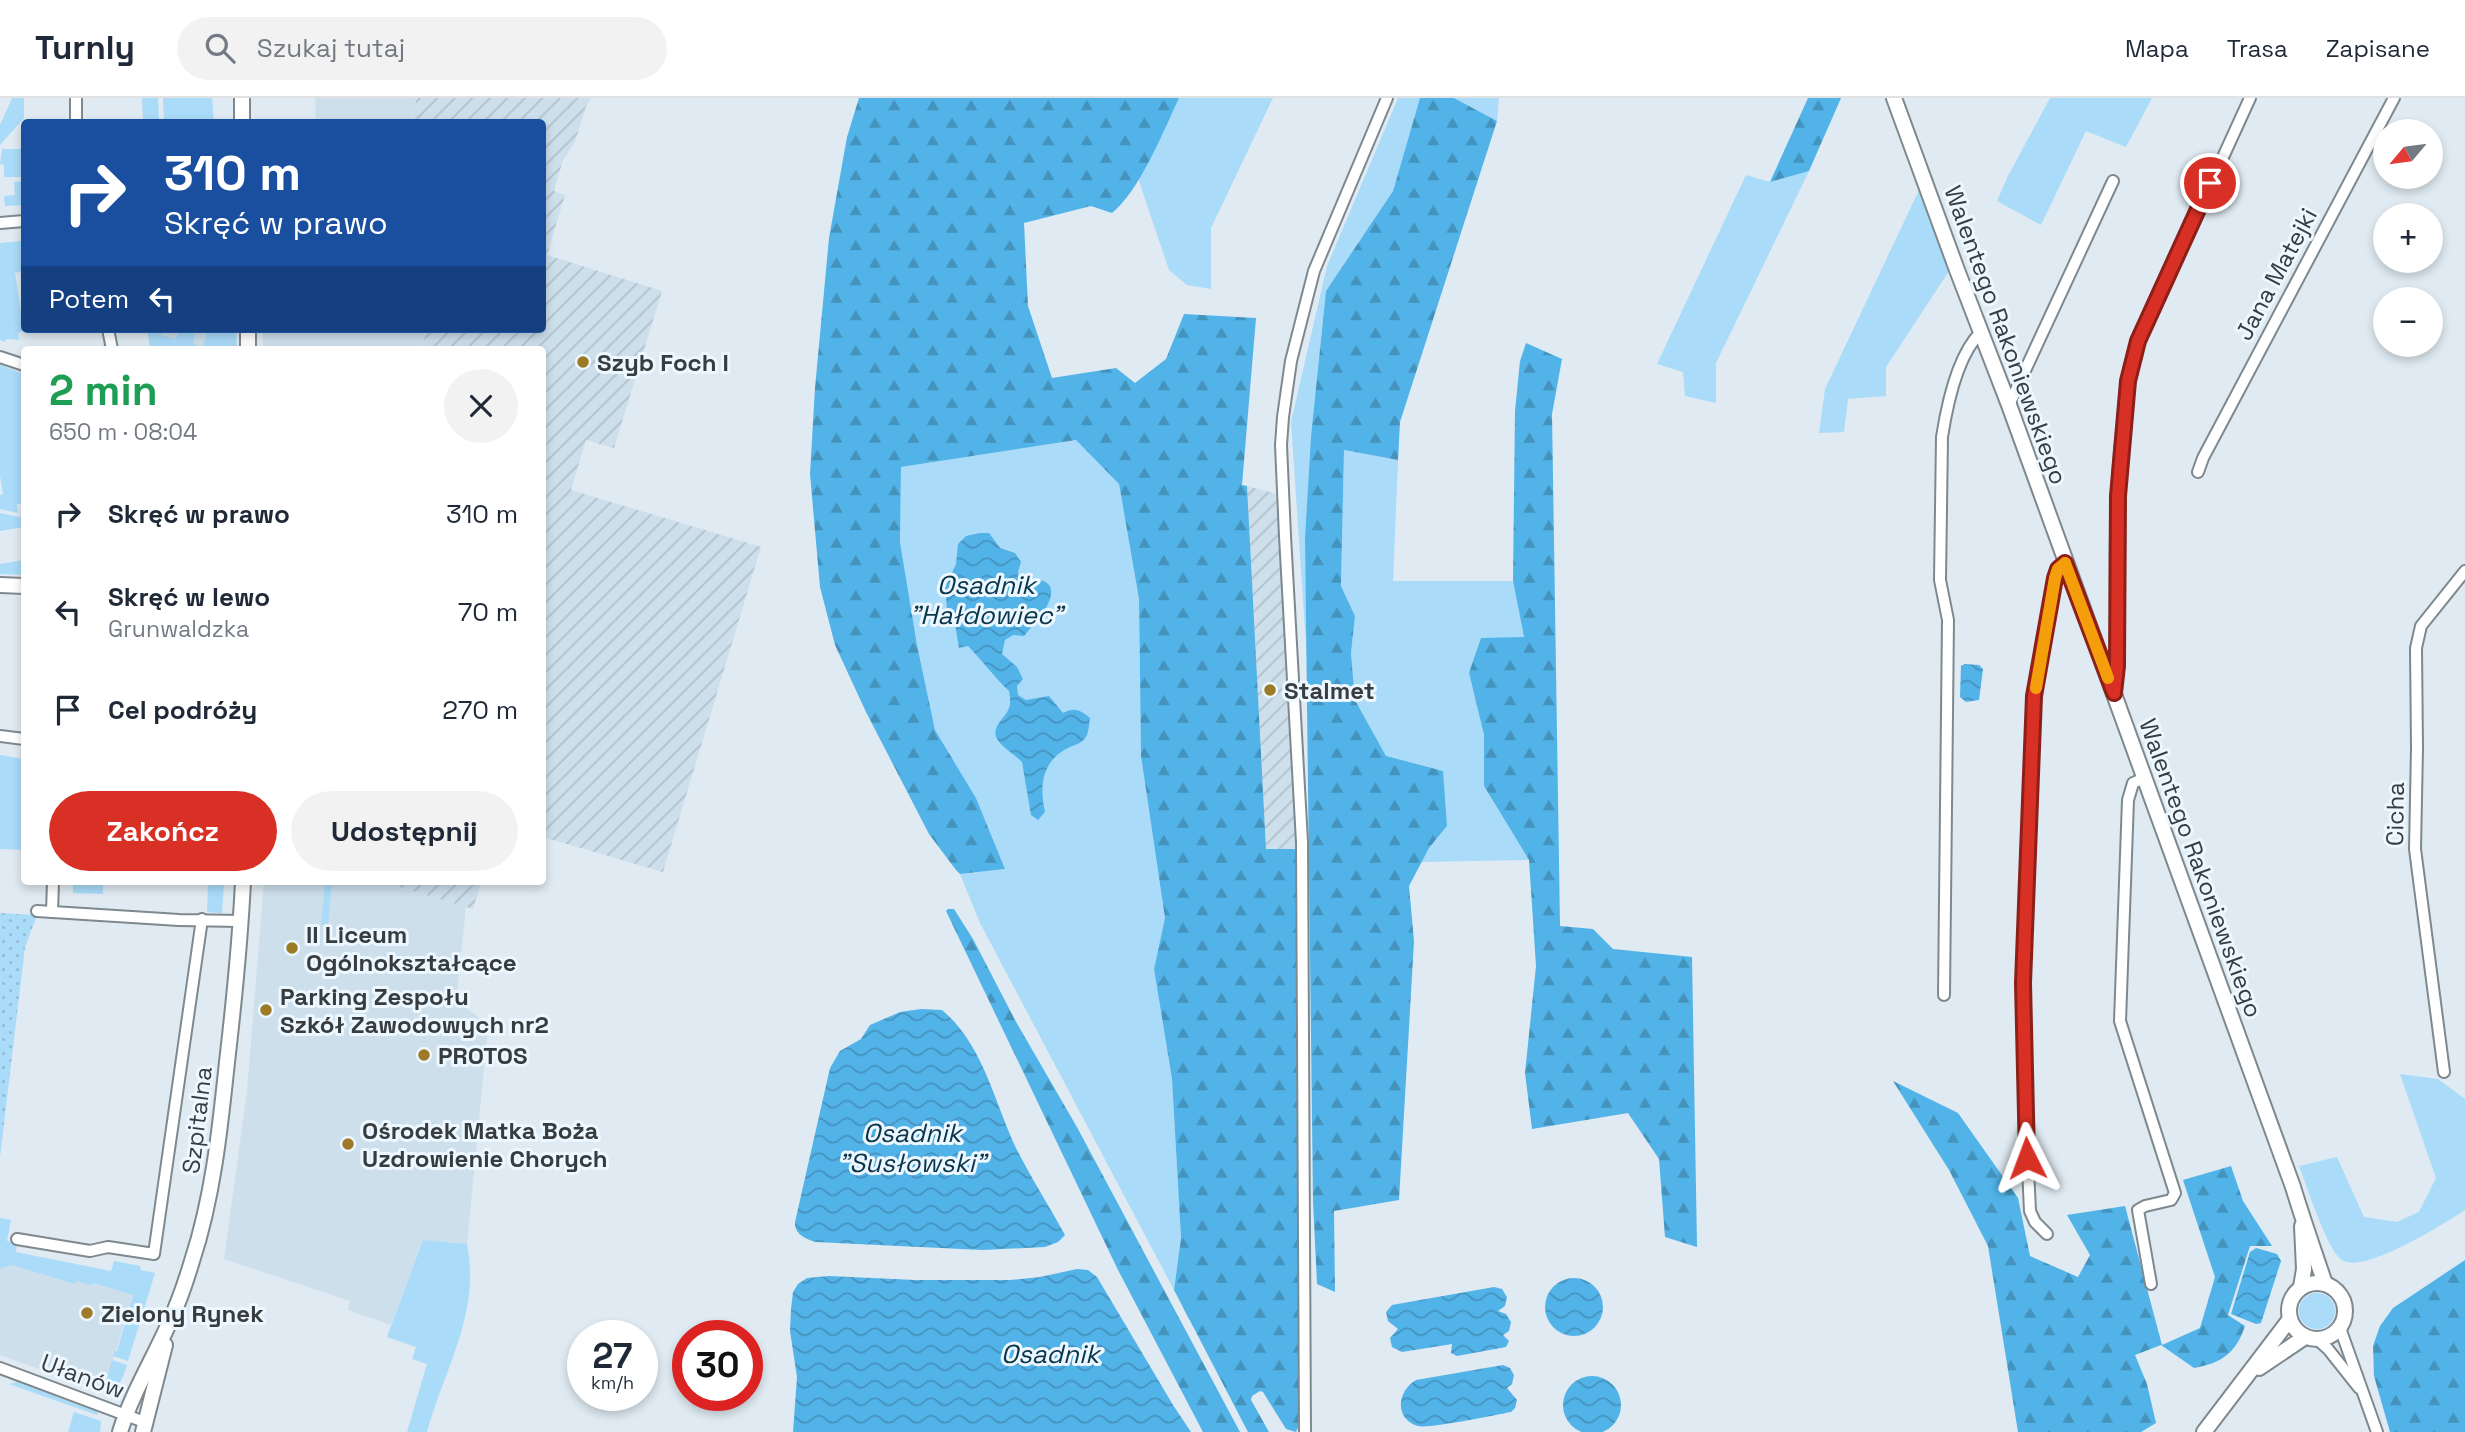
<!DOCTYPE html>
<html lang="pl">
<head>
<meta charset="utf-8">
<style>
  :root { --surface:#fff; --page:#f2f2f3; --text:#1f2937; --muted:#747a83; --line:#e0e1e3; --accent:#d93025 }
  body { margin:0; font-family:"Space Grotesk",sans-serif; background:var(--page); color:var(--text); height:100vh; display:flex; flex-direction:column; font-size:26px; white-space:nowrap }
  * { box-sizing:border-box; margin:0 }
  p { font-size:23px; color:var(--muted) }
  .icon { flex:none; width:38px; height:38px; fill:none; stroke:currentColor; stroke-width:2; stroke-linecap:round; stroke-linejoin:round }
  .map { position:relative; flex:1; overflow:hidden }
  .drawer { position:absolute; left:21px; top:248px; width:525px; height:539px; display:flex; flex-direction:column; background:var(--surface); border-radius:7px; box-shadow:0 4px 10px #0003 }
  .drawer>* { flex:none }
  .guide { position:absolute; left:21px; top:21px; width:525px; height:214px; border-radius:7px; box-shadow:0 4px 10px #0003; background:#1a4fa0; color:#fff; overflow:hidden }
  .needle { width:46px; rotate:241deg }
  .fabs { position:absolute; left:2373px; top:21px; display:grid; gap:14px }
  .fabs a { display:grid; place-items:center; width:70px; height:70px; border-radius:50%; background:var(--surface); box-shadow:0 4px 10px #0003; font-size:35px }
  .speed { position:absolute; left:567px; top:1222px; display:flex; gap:14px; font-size:35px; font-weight:700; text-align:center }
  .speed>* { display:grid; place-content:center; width:91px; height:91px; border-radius:50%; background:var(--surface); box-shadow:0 4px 10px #0003; line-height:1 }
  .speed small { font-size:18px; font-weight:400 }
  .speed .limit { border:10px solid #d22; background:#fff; color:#111 }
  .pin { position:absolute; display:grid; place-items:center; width:60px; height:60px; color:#fff; margin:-30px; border:4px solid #fff; border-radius:50%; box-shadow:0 2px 7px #0007 }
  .me { position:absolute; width:77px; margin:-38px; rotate:357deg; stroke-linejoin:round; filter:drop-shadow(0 0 5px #0008) }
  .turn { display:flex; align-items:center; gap:24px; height:147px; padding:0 28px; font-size:32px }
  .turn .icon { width:91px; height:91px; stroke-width:2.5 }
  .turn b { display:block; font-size:49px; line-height:60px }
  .then { display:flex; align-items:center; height:66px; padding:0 28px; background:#0003; gap:14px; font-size:26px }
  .round { display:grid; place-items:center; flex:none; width:74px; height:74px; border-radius:37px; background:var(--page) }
  .overview { display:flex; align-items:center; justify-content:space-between; height:119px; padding:0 28px }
  h1 { font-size:42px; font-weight:600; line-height:52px; color:#1e9e55 }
  .cta { display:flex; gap:14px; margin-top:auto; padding:14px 28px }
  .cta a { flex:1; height:80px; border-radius:42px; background:var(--accent); color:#fff; font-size:28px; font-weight:600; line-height:80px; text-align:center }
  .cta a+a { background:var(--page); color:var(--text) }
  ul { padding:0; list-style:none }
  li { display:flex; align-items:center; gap:21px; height:98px; padding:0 28px }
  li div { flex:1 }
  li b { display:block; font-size:26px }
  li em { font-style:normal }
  header { display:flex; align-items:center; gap:42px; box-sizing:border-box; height:98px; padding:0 35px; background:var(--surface); border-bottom:2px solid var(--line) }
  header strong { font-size:33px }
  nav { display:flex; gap:38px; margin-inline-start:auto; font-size:24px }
  .search { width:490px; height:63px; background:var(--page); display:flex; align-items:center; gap:18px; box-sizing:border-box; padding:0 24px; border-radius:38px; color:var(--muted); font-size:26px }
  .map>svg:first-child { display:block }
  .built { fill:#cddfeb }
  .industrial { fill:url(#industrial-furrows) }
  .grass { fill:#aadbf9 }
  .forest { fill:url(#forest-firs) }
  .park { fill:url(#park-dots) }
  .water { fill:url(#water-waves) }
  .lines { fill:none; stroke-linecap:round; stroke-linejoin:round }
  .minor-casing { stroke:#7e898f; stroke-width:14 }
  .tertiary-casing { stroke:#7e898f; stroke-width:18 }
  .minor { stroke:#fff; stroke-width:10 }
  .tertiary { stroke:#fff; stroke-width:14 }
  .route-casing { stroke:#8d1f18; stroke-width:18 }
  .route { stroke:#d93025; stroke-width:12 }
  .slow { stroke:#f59e0b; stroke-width:12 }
  .poi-dot { fill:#9d7a25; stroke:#ecf7ff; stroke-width:2.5 }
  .labels { text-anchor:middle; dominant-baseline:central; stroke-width:6; stroke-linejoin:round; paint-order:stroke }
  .street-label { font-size:24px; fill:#373c3f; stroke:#ecf7ff }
  .poi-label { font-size:24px; font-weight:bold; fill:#373c3f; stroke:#ecf7ff; text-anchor:start }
  .water-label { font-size:26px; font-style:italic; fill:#0a364c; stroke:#ecf7ff }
</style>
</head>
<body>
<header>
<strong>Turnly</strong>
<div class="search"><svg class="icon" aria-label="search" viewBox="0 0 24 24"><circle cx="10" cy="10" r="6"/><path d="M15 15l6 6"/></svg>Szukaj tutaj</div>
<nav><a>Mapa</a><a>Trasa</a><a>Zapisane</a></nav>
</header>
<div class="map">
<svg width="2465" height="1334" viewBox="0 0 2465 1334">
  <defs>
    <pattern id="industrial-furrows" width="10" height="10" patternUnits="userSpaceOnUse" patternTransform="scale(1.75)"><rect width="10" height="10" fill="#cddfeb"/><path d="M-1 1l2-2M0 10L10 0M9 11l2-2" fill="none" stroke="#b1c0cb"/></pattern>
    <pattern id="forest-firs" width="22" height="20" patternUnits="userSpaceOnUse" patternTransform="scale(1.75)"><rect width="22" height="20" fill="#51b3e8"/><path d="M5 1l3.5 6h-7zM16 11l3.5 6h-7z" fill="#4493bd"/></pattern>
    <pattern id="park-dots" width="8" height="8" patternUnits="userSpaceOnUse" patternTransform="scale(1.75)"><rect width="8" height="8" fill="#aadbf9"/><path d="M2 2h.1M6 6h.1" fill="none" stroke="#93bdd6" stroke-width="1.8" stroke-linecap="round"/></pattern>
    <pattern id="water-waves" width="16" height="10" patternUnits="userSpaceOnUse" patternTransform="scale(1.75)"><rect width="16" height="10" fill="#52b3e9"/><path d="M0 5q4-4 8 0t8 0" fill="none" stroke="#4593be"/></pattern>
  </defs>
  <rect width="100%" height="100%" fill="#dfeaf2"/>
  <g class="built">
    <path d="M315,0h102l-7,24h-94z"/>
    <path d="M154,231h82l1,21h-79z"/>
    <path d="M263,231h164l-6,21h-158z"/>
    <path d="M264,784h117l85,25 -10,95 19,12 13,13 -21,217 -44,-4 -32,85 -43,-15 2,-9 -126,-42 23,-168z"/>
    <path d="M2,1160l132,31 -30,103 -104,-37v-91z"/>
  </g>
  <g class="industrial">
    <path d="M417,0h175l-6,8 -11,36 -12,18 -9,31 11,4 -18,60 115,36 -48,157 -28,-8 -15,50 190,57 -98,325 -120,-35 -1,-487h-121l6,-21h115v-207h-132z"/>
    <path d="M1247,388l31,8 19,355 -31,1z"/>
    <path d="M382,784h99l-8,27z"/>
  </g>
  <g class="grass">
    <path d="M12,0h12v20l-24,27v-20z"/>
    <path d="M142,0h16l1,24h-16z"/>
    <path d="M163,0h49l2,24h-50z"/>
    <path d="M1179,0h94l-62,130v61l-24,-4 -18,-15 -31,-92z"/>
    <path d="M1398,0h22l-27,93 -67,100 -15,145 -6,101 2,123 -16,-238 36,-156z"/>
    <path d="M1454,0h45l-2,23z"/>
    <path d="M2050,0h102l-26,49 -40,-16 -45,94 -44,-24 10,-23z"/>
    <path d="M2,51h19v3h3v25h-20v-12l-4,-1z"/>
    <path d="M1809,73l-93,192v40l-31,-7 -2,-24 -26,-8 89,-189 24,7z"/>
    <path d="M24,83v24l-19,1 -1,-10 11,-1 -1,-13z"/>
    <path d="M1920,90l29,83 -63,96v29l-38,3 -4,33 -25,1 6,-44z"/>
    <path d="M21,143l3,30 -9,2 9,58 -6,2 1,7 -13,-1 -1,3 -5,-2v-97z"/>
    <path d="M147,231h15l-1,6 14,4 5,-9 14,4 1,2 -2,8 10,3 5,-18h28l1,21h-94l7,-2z"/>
    <path d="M0,267l24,9v129l-7,1 1,9 -18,-4v-14l3,-1 -3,-18z"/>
    <path d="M1076,342l43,44 20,115 2,157 24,162 -11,51 18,110 9,159 -7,52 -194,-367 -20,-49 45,-5 -29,-71 -41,-68 -18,-85 -17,-103 1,-75z"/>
    <path d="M1344,352l54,10 -5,121h120l11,57 -55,35 15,62v51l45,74 -108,2 8,-14 18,-22 -61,-70 -31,-56 -4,-47 4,-37 -14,-30z"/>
    <path d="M0,415l24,5v9l-24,4z"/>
    <path d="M24,462v15l-24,-1v-10z"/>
    <path d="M0,657l24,4v91l-24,-1z"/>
    <path d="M73,784h30v12l-30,-1z"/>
    <path d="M208,784h16l-2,31 -15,-1z"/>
    <path d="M325,784h7l-4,43h-7z"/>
    <path d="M2400,976l38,5 27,20v111c-20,13 -102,65 -123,50 -15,-10 -35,-74 -43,-94l38,-9 27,60 33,5 22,-10 17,-34z"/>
    <path d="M0,1120l11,2 -4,21 10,2 -1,9 95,19 3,-10 26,5 1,4 14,3 -27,88 -15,-5 2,-5h2l16,-56 -39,-12 -2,2 -16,-4 -1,3 -63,-19 -12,3z"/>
    <path d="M423,1142l44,4c14,69 -23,125 -40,188h-20l20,-68 -15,-5 4,-12 -29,-10z"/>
    <circle cx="2317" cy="1213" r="18"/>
    <path d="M112,1262l15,5c-4,12 -8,27 -23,27z"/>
    <path d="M17,1284l81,30 -1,3 -88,-31z"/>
    <path d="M74,1314l27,9 -1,11h-32z"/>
  </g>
  <g class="forest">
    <path d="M859,0h320c-15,32 -40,94 -67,115l-21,-7 -67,17 4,83 24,72 64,-10 19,15 31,-24 18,-45 72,4 -14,167 5,1 19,363h31l5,569 -6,14 -10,-3 -23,-37 -3,-1 -8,5 -1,4 18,32h-21l-74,-142 7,-52 -9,-159 -18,-110 11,-51 -24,-162 -2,-157 -20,-115 -43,-44 -175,27 -1,75 17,103 18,85 41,68 29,71 -45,5 -4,-4 -27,-36 -63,-122 -31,-67 -15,-58 -10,-113 5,-86 14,-150 18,-101z"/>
    <path d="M1420,0h34l43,23 -97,301 -2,38 -54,-10 -3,136 14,30 -4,37 4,47 31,56 57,15 4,55 -18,22 -20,38 5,55 -15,259 -65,11 1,81 -18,-8 -4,-83 -8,-664 6,-101 15,-145 67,-100z"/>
    <path d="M1808,0h33l-32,73 -39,11z"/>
    <path d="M1526,245l36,16 -10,55 8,512 33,3 20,20 79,8 5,290 -32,-10 -6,-78 -31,-46 -96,16 -7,-56 11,-107 -7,-106 -45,-74v-51l-15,-62 12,-35 43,-1 -11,-56 2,-170 5,-50z"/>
    <path d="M948,811h6l19,30 42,81 63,109 162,303h-37l-85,-162 -172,-359z"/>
    <path d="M1893,983l65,32 60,85 12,58 48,21 12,-22 -23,-40 58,-9 37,139 38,-17 15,-51 -32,-97 48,-14 12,35 29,45h-22l-22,69 17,11c-9,27 -23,37 -51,42l-33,-23 -26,10 12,29 9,39 -15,9h-123l-30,-186 -39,-76z"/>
    <path d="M2465,1162v172h-75l-16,-56 -1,-30 7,-20 13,-18z"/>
  </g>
  <path class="park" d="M0,815l37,2 -12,32 -25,210z"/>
  <g class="water">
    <path d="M980,435h9l11,15 15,5 6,9 -3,10 2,10c13,-5 37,-4 30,17 -4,13 -18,27 -26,37l-11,-1 -8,5 -3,14 15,13 6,12 -6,7 1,9 8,5 23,-4 14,17c12,-6 17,-3 27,5 -1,5 -1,12 -3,17 -4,8 -10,9 -17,12 -28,13 -31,38 -25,65l-7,8 -7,-5 -9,-53c-7,-7 -16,-12 -22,-19 -13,-15 5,-23 9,-35 2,-5 1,-12 0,-17 -15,-14 -26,-30 -41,-45l-9,2 -4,-24 -8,-16 -2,-20 11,-24 2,-20 8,-8z"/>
    <path d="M1965,566l14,1 4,4 -4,31 -13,2 -6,-5 1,-31z"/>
    <path d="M921,911l21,1c40,33 52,90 73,136 15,30 34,60 50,89l-7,7 -13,5 -63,3 -166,-8c-10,-3 -22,-8 -21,-20l35,-154 10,-17 21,-12 9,-14 30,-13z"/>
    <path d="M2256,1150l21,6 4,7 -20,62 -5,1 -25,-10 19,-62z"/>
    <path d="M1077,1171l11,1 9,7 76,128 18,27h-398l4,-55 -7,-46 1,-22 2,-17 5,-8 9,-6 22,-2 86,4h95l30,-3z"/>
    <circle cx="1574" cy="1209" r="29"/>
    <path d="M1494,1189l8,2 5,8 -2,9 -7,5 8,3 5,8 -2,9 -6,4 6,6 -3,6 -49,9 -6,-3 1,-9 -50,8 -10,-5 -2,-9 8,-9 -10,-8 -2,-9 6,-7z"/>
    <path d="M1503,1267l7,3 4,7 -2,9 -5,4 10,12 -2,8 -4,4c-16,3 -82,17 -93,14 -24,-7 -21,-35 -2,-46z"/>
    <circle cx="1592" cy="1307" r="29"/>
  </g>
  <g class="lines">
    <g class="minor-casing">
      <g id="minor">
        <path d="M76,0v24"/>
        <path d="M0,125l24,-2"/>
        <path d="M108,231l4,20 -3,1"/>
        <path d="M0,259l24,8"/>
        <path d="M2009,307l104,-224"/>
        <path d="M2198,374l5,-14 191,-360"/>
        <path d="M2114,590l3,-22c-2,-104 -6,-225 22,-325l111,-243"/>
        <path d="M0,638l24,3"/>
        <path d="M2144,680l-11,5 -5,17 -8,221 55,172 -4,7 -26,6 -7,4 13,74"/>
        <path d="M37,813l142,9 62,1"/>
        <path d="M52,814l1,-30"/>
        <path d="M1944,897l4,-375 -8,-40 2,-143c5,-32 15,-82 39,-105"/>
        <path d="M2444,974l-29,-223 2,-101 -1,-100 5,-22 44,-55"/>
        <path d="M2047,1136l-12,-12 -5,-11 -5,-107 -2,-121 11,-287 21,-118 3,-9 7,-6"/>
        <path d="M17,1141l73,12 18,-4 46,7 48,-335"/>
        <path d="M2340,1230l37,104"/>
        <path d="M2317,1241l11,10 31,39"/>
        <path d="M0,1270l147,55"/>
        <path d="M1305,1334l-3,-590 -17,-306 -4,-91 2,-28 8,-56 23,-90 73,-173"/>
      </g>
    </g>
    <g class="tertiary-casing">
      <g id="tertiary">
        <path d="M242,0v24"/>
        <path d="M1894,0l63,172 52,135 284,782c10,33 21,64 32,97"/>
        <path d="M248,231v21"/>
        <path d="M0,487l24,1"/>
        <circle cx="2317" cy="1213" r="28"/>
        <path d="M2301,1189l3,-18 -2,-43"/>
        <path d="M2259,1270l46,-31"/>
        <path d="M120,1334c12,-39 34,-74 50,-111 9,-19 16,-40 22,-60 21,-64 28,-132 35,-199 7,-60 13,-120 16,-180"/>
        <path d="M143,1334l22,-87"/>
        <path d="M2204,1334l86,-113"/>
      </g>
    </g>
    <use href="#minor" class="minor"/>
    <use href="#tertiary" class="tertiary"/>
  </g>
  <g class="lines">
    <g class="route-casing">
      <path id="route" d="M2027,1060l-4,-175 11,-287 21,-118 3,-9 7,-6 49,130 3,-27 1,-170 10,-115 10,-40 72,-158"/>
    </g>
    <use href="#route" class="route"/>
    <path class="slow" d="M2036,590l19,-110 3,-9 7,-6 43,115"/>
  </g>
  <g class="poi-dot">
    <circle cx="583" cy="264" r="7"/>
    <circle cx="1270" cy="592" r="7"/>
    <circle cx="292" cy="850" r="7"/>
    <circle cx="266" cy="912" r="7"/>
    <circle cx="424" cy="957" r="7"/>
    <circle cx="348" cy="1046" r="7"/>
    <circle cx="87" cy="1215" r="7"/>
  </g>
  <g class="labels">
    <g class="street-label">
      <text transform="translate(2276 176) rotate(-62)">Jana Matejki</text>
      <text transform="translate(2006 237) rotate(70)">Walentego Rakoniewskiego</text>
      <text transform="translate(2395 716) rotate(-89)">Cicha</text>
      <text transform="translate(2201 770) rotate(70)">Walentego Rakoniewskiego</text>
      <text transform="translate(197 1022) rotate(-83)">Szpitalna</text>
      <text transform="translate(83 1278) rotate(20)">Ułanów</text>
    </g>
    <g class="poi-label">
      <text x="597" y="264">Szyb Foch I</text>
      <text x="1284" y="592">Stalmet</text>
      <text x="306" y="836">II Liceum<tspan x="306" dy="28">Ogólnokształcące</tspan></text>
      <text x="280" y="898">Parking Zespołu<tspan x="280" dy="28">Szkół Zawodowych nr2</tspan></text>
      <text x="438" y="957">PROTOS</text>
      <text x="362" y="1032">Ośrodek Matka Boża<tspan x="362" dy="28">Uzdrowienie Chorych</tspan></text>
      <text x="101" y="1215">Zielony Rynek</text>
    </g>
    <g class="water-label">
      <text x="986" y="487">Osadnik<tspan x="986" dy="30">"Hałdowiec"</tspan></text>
      <text x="912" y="1035">Osadnik<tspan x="912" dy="30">"Susłowski"</tspan></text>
      <text x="1050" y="1256">Osadnik</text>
    </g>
  </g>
</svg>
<div class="fabs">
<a><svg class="needle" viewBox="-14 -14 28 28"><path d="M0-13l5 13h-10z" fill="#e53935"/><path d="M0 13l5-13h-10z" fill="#747a83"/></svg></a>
<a>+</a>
<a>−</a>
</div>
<div class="speed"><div>27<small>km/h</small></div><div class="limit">30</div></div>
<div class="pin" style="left:2210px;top:85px;background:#d93025"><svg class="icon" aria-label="arrive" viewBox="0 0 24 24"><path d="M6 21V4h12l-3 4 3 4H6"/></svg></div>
<svg class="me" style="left:2027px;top:1060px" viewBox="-20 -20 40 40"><path d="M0-17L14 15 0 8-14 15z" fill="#d93025" stroke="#fff" stroke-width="4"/></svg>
<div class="guide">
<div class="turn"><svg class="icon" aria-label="right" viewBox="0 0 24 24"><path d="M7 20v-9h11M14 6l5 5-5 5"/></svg><div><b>310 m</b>Skręć w prawo</div></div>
<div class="then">Potem<svg class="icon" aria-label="left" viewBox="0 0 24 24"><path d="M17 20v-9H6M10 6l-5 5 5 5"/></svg></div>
</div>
<section class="drawer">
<div class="overview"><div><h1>2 min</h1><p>650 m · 08:04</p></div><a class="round"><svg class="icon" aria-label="close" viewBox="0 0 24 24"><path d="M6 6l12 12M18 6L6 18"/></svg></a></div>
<ul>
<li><svg class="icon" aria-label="right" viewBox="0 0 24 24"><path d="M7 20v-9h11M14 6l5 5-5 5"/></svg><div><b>Skręć w prawo</b></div><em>310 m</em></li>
<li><svg class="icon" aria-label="left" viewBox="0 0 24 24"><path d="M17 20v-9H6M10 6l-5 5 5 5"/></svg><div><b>Skręć w lewo</b><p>Grunwaldzka</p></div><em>70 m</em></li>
<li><svg class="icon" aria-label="arrive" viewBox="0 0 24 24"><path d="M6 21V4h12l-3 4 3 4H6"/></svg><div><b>Cel podróży</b></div><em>270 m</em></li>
</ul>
<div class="cta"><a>Zakończ</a><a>Udostępnij</a></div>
</section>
</div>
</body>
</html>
